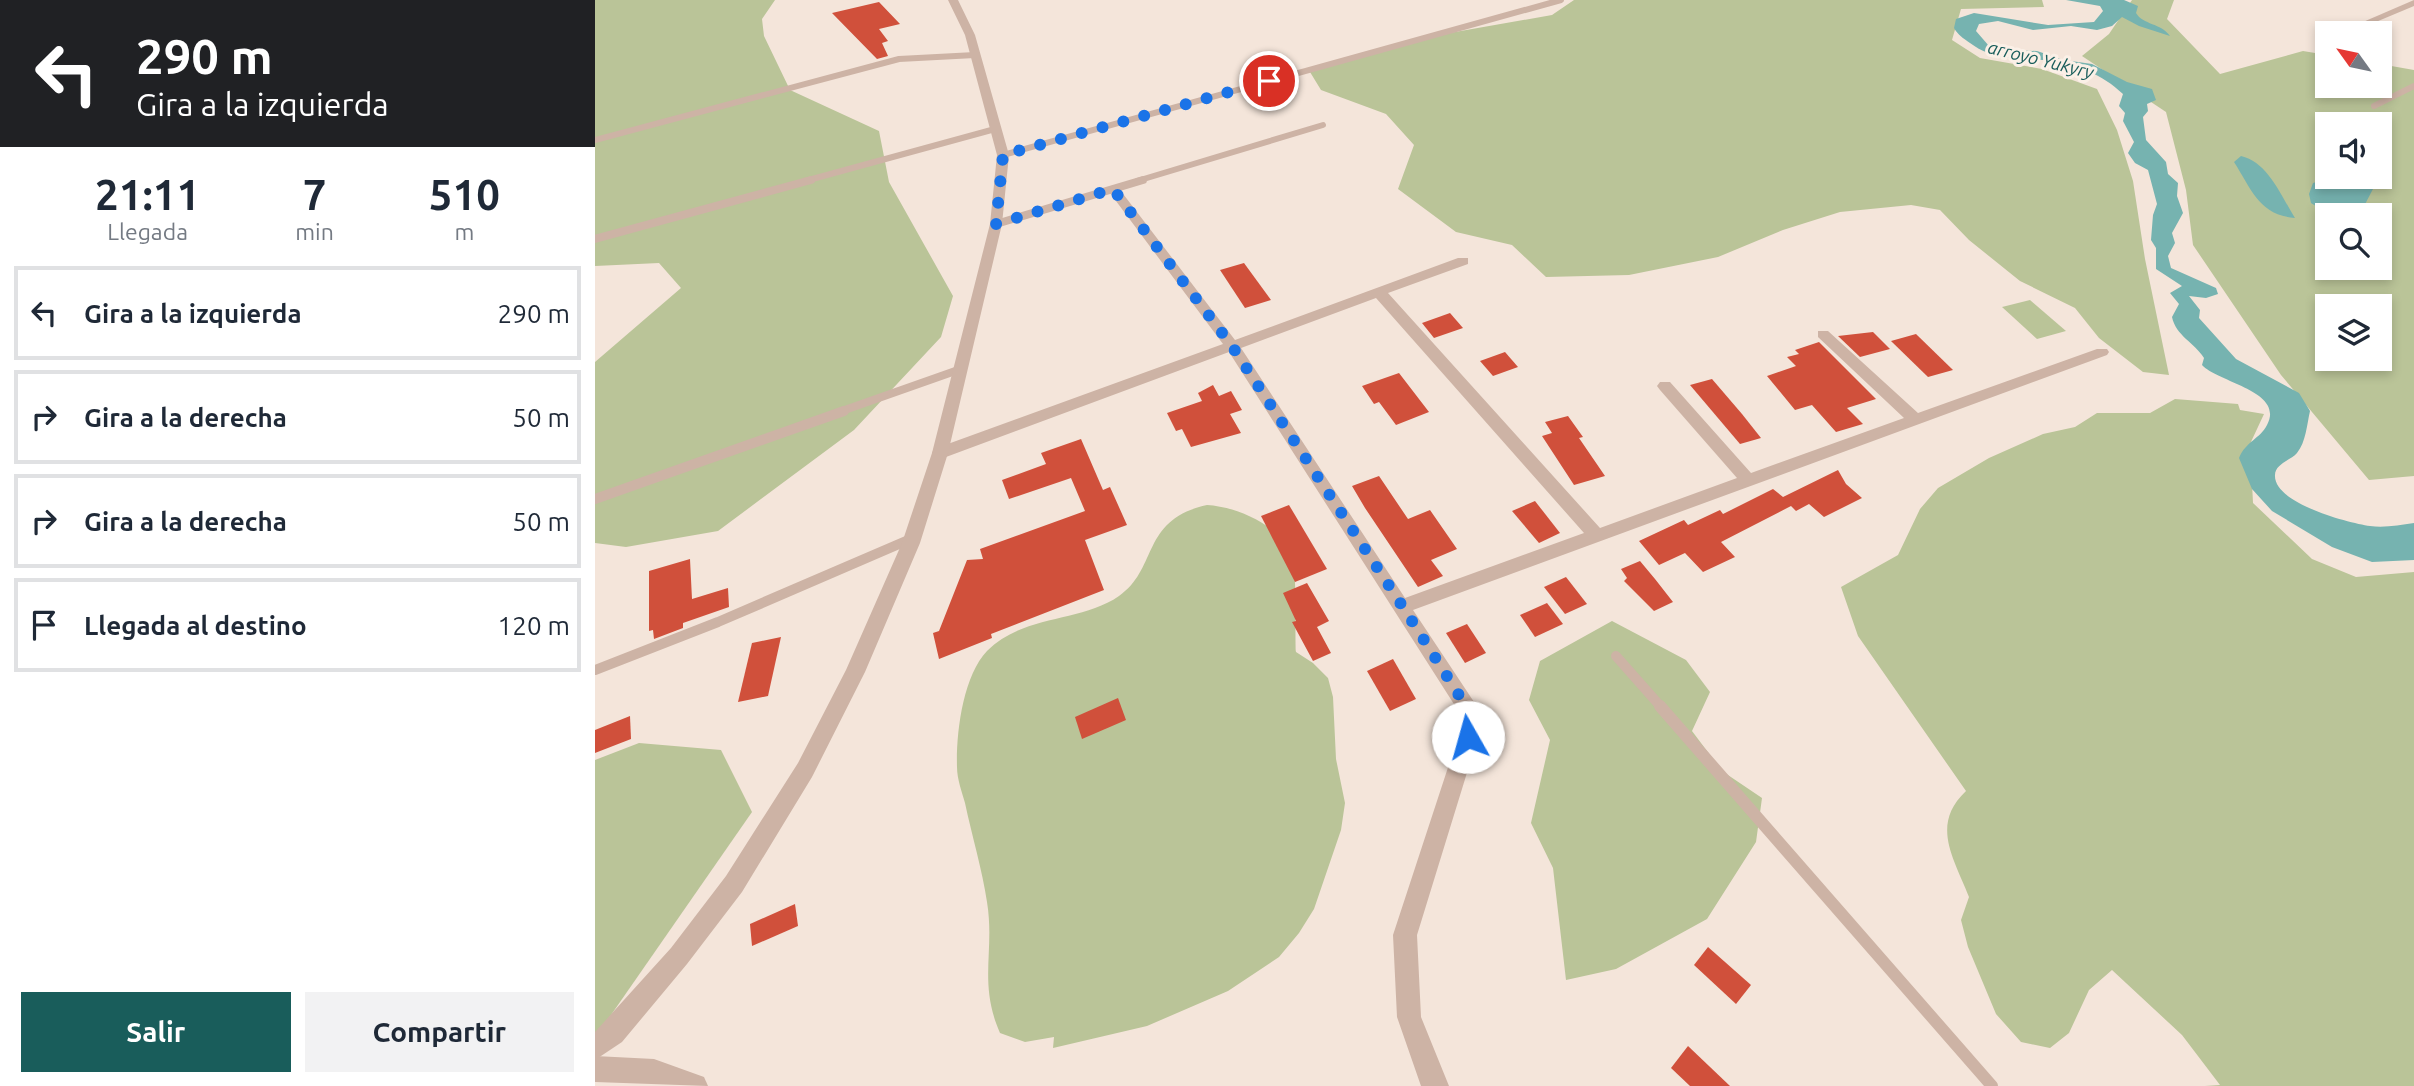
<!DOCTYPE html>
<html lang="es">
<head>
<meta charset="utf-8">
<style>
  :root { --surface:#fff; --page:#f2f2f3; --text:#1f2937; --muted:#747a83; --line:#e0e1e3; --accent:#195d5b }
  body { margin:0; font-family:Ubuntu,sans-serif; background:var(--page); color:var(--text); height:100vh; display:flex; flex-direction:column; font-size:26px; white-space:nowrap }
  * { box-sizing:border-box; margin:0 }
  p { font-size:23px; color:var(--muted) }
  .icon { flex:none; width:38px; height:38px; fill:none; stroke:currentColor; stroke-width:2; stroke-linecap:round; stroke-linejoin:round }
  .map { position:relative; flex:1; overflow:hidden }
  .details { display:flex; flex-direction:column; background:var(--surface); width:595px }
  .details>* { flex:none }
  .guide { background:#202124; color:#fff; overflow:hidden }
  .needle { width:46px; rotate:303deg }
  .tools { position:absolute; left:1720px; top:21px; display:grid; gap:14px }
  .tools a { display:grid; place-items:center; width:77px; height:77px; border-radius:0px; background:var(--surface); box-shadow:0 4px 10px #0003; font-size:35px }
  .pin { position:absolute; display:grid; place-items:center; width:60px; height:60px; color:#fff; margin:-30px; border:4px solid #fff; border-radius:50%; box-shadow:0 2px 7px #0007 }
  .me { position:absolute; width:77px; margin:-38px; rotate:353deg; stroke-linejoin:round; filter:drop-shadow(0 0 5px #0008) }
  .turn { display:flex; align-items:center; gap:24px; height:147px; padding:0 21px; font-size:32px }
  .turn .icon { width:91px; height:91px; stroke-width:2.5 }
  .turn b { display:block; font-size:49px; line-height:60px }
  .eta { display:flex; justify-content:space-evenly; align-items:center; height:119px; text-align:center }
  .eta b { font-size:42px; font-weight:600; line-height:49px }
  .primary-button { display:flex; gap:14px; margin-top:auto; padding:14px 21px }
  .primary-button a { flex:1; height:80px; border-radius:0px; background:var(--accent); color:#fff; font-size:28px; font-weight:600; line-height:80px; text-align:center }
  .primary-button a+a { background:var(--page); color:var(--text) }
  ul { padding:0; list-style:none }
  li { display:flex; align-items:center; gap:21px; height:94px; margin:0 14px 10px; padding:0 7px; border:4px solid var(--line); border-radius:0px }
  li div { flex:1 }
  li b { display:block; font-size:26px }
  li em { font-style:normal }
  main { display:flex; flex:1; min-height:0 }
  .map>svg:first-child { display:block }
  .green { fill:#bac498; fill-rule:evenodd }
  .water { fill:#76b3b0 }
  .building { fill:#d0503b }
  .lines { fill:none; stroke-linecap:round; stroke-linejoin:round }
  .service-far3 { stroke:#cdb3a5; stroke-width:6 }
  .service-far2 { stroke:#cdb3a5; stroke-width:8 }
  .service-far1 { stroke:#cdb3a5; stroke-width:10 }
  .service { stroke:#cdb3a5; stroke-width:12 }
  .minor { fill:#cdb3a5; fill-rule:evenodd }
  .tertiary { fill:#cdb3a5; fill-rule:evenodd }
  .route { stroke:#1a73e8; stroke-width:12; stroke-dasharray:0 21.6 }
  .labels { text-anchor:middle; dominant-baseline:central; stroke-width:6; stroke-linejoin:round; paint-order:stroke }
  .far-water-label { font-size:18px; font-style:italic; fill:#195d5b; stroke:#fbf0e7 }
</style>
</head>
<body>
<main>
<section class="details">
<div class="guide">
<div class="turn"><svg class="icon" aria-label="left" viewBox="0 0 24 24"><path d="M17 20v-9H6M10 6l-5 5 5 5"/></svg><div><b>290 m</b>Gira a la izquierda</div></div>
</div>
<div class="eta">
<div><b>21:11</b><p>Llegada</p></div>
<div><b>7</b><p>min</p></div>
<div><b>510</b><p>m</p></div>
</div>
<ul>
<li><svg class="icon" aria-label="left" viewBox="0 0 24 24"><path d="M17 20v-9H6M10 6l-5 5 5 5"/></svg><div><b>Gira a la izquierda</b></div><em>290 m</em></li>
<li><svg class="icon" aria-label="right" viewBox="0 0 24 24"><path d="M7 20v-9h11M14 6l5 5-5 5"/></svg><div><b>Gira a la derecha</b></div><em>50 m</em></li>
<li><svg class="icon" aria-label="right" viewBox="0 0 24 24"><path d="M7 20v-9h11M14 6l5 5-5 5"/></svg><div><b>Gira a la derecha</b></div><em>50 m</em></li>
<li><svg class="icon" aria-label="arrive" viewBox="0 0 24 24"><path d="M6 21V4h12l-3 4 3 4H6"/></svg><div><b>Llegada al destino</b></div><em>120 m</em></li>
</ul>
<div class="primary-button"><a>Salir</a><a>Compartir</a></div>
</section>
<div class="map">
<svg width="1819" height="1086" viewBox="0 0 1819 1086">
  <rect width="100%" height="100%" fill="#f4e5da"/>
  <g class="green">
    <path d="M0,0h180l-13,19 2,17 26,54 89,41 10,51 64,114 -12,41 -87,93 -136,101 -92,16 -31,-4v-181l86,-74 -22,-25 -64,3z"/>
    <path d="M979,0h468l2,7 -83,2 -9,31 28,18 62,11 55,20 20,41 16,51 12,78 24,116 -26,-3 -44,-34 -24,-30 -55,-27 -51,-41 -29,-30 -29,-5 -71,7 -57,18 -65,27 -89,18 -83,2 -34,-32 -56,-13 -58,-43 16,-44 -28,-31 -65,-24 -11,-18 128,-37 114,-20z"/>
    <path d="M1537,0h42l-7,19 53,55 83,-23 24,4v31h53v-22l34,6v406l-45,4 -88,-105 -88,-130 -7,-55 -20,-78 -84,-56 27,-22zM1732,124h53v53h-53zM1732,215h53v53h-53zM1732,306h53v53h-53z"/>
    <path d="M1435,300l36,31 -29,8 -35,-32z"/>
    <path d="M1580,399l63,5 2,6 24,4 -14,30 3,59 59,56 44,18 58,-5v514h-209l15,-1 -38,-50 -70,-65 -23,20 -20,43 -19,15 -29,-6 -25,-28 -28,-67 -7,-27 8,-23c-15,-39 -39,-72 -3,-106l-108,-155 -17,-49 57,-32 22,-46 18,-21 51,-30 54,-24 32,-7 22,-14h53z"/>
    <path d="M612,505c30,2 71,19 85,50 5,11 3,80 4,97l17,11 15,15 5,19 3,62 9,44 -4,27 -27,79 -15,24 -20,24 -51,34 -81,35 -94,22 1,-11 -29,5 -25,-9c-22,-50 -5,-82 -13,-131 -5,-33 -15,-66 -22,-99 -3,-11 -8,-24 -8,-36 -1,-34 6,-91 30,-116 37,-37 93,-28 132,-55 40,-28 21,-76 88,-91z"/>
    <path d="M1017,621l74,39 24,32 -18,39 30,40 40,27 -6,44 -49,77 -91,50 -50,11 -13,-112 -22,-45 19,-83 -21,-40 11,-39z"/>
    <path d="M44,743l82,7 31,62 -157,226v-278z"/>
  </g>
  <g class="water">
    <path d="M1471,0h58l14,6 -2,7c7,12 25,10 34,23l-31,-10 -17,-9 -10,9 -15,4 -26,-4 -38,4 -35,-9 -19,3 -3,7 13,15 19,4 29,1 27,9 28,4 35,18 25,7 4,11 -9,4 1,7 -5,6 3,23 20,22 2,12 10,9 -1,13 6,17 -11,20 3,10 -7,13 3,12 45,20 2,6 -12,4 -17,-2 11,14 -1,8 37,41 63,34 11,18c-3,13 -4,31 -13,42 -6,7 -22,11 -22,22 -2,28 73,48 95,51 15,2 29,-1 44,-3v37l-42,2 -40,-15 -60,-36 -20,-22 -13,-31c7,-17 21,-19 28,-33 18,-34 -48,-42 -65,-60l2,-7c-10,-16 -28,-22 -32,-41l7,-13 -9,-11 12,-7 -26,-17v-21l-5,-8 2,-25 4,-11 -9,-34 -13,-7 -7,-10 6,-11 -11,-21 2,-8 -6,-7 4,-12c-21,-20 -46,-29 -74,-33 -32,-6 -50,3 -79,-18 -7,-5 -12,-8 -16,-15l2,-9 18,-6 74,12 46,-3 9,-11 -3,-5z"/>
    <path d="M1646,156c27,6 40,40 54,62 -36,-3 -43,-28 -61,-56z"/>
    <path d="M1732,167v10h36l11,10 -13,25 -31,3 -19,-12 -2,-9 4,-11 13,-4z"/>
  </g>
  <g class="building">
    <path d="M284,2l21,22 -21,5 9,12 -6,2 6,13 -11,3 -45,-46z"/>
    <path d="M649,263l27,37 -26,8 -25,-38z"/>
    <path d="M855,313l13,15 -29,10 -12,-15z"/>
    <path d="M1278,332l17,17 -30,8 -22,-21z"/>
    <path d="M1321,334l37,36 -25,7 -37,-36z"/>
    <path d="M1224,342l57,57 -29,9 16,16 -27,8 -24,-27 -17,5 -28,-34 29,-10 -9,-9 12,-3 -4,-4z"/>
    <path d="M910,352l13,15 -25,9 -13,-15z"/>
    <path d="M804,373l30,39 -33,13 -17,-23 -5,2 -12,-18z"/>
    <path d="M1117,379l30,35 19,24 -21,6 -50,-59z"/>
    <path d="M618,385l6,11 12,-5 11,19 -12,4 11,19 -50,14 -9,-18 -6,2 -9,-18 35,-12 -4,-8z"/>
    <path d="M973,416l15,21 -4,1 26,38 -31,9 -32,-49 10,-3 -7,-11z"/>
    <path d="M486,439l22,51 7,-3 17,38 -42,15 19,50 -113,44 1,4 -53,21 -6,-26 6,-2 28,-71 16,-1 -3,-10 105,-38 -14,-33 -62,21 -7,-19 44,-16 -5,-11z"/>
    <path d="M1243,470l8,14 16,14 -38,19 -15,-13 -13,7 -5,-5 -70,36 14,15 -32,15 -18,-19 -26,12 -20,-24 45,-21 4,5 32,-15 3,4 50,-25 10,8z"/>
    <path d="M784,476l29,43 22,-9 27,39 -26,11 12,16 -25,11 -53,-79 -13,-22z"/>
    <path d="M940,501l25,32 -21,10 -27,-32z"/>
    <path d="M694,505l38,64 -32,13 -34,-66z"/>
    <path d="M95,559l2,40 36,-11 1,19 -46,16v5l-29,11 -1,-9 -4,1v-60z"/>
    <path d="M1045,561l15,18 18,23 -19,9 -30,-30 3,-3 -6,-9z"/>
    <path d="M971,577l21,27 -22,10 -21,-27z"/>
    <path d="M712,583l22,38 -12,6 14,26 -18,8 -21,-39 4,-1 -13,-28z"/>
    <path d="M952,603l16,21 -28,13 -15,-22z"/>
    <path d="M872,624l19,29 -21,10 -19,-30z"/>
    <path d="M186,637l-13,59 -30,6 14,-59z"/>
    <path d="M798,659l23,40 -26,12 -23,-40z"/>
    <path d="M523,698l8,22 -44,19 -7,-22z"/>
    <path d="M35,716l1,23 -36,14v-23z"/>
    <path d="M200,904l3,22 -46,20 -2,-22z"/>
    <path d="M1113,947l43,38 -15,19 -42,-39z"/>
    <path d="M1093,1046l42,40h-40l-19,-18z"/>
  </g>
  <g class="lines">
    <g class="service-far3">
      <path d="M1779,106l40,-20"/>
      <path d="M0,140l304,-81 76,-4"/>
      <path d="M408,155l558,-155"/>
      <path d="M210,181l190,-52"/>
      <path d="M542,181l186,-56"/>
    </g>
    <g class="service-far2">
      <path d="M401,224l147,-44"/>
      <path d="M0,239l216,-59"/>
      <path d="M244,412l122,-43"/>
    </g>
    <g class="service-far1">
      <path d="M0,499l249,-88"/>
      <path d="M1021,656l46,52"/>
      <path d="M0,670l123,-48 195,-84"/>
    </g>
    <path class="service" d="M1065,706l332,380"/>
    <g class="minor">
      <path d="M1819,0v6l-43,18 -8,-2z"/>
      <path d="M518,185l4,1 118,154 223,-82h10v6l-80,29 212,235 137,-50 -77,-88 -3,-4 3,-4h10l81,91 153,-55 -86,-81v-6h10l90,82 179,-64h10l2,3 -2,3 -694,255 63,95 3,6 -1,26 -61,198 4,82 28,69h-28l-24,-69 -4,-82 65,-198 1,-25 -230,-360 -283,105h-12l-2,-4 2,-4 289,-105 -116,-155zM781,298l208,235 -179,65 -164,-250z"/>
      <path d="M0,1056l59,3 50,18 4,9 -113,-4z"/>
    </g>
    <path class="tertiary" d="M353,0h10l17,35 34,120 -7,69 -54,229 -28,90 -55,129 -53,105 -70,115 -55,72 -65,78 -27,18v-28l76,-84 55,-72 72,-113 48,-93 56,-127 30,-90 58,-229 7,-69 -32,-120z"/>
  </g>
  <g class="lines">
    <path class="route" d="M674,81l-266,74 -7,69 117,-35 119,157 171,261 66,104 -1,26"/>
  </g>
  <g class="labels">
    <g class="far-water-label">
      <text transform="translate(1446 59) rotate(14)">arroyo Yukyry</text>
    </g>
  </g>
</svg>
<div class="tools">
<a><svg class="needle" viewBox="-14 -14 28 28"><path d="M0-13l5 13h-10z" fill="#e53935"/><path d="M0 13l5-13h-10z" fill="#747a83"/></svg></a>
<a><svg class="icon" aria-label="sound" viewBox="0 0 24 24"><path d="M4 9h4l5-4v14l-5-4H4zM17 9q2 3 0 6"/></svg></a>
<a><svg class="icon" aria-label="search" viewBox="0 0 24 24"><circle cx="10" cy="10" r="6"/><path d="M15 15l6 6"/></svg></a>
<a><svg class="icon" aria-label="layers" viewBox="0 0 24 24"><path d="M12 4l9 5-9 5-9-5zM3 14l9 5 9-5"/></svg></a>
</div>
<div class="pin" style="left:674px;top:81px;background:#d93025"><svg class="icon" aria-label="arrive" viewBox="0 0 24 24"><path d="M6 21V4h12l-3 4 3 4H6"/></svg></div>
<svg class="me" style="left:873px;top:737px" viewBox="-20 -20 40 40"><circle r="19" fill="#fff"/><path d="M0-13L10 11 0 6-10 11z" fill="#1a73e8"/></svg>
</div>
</main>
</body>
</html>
